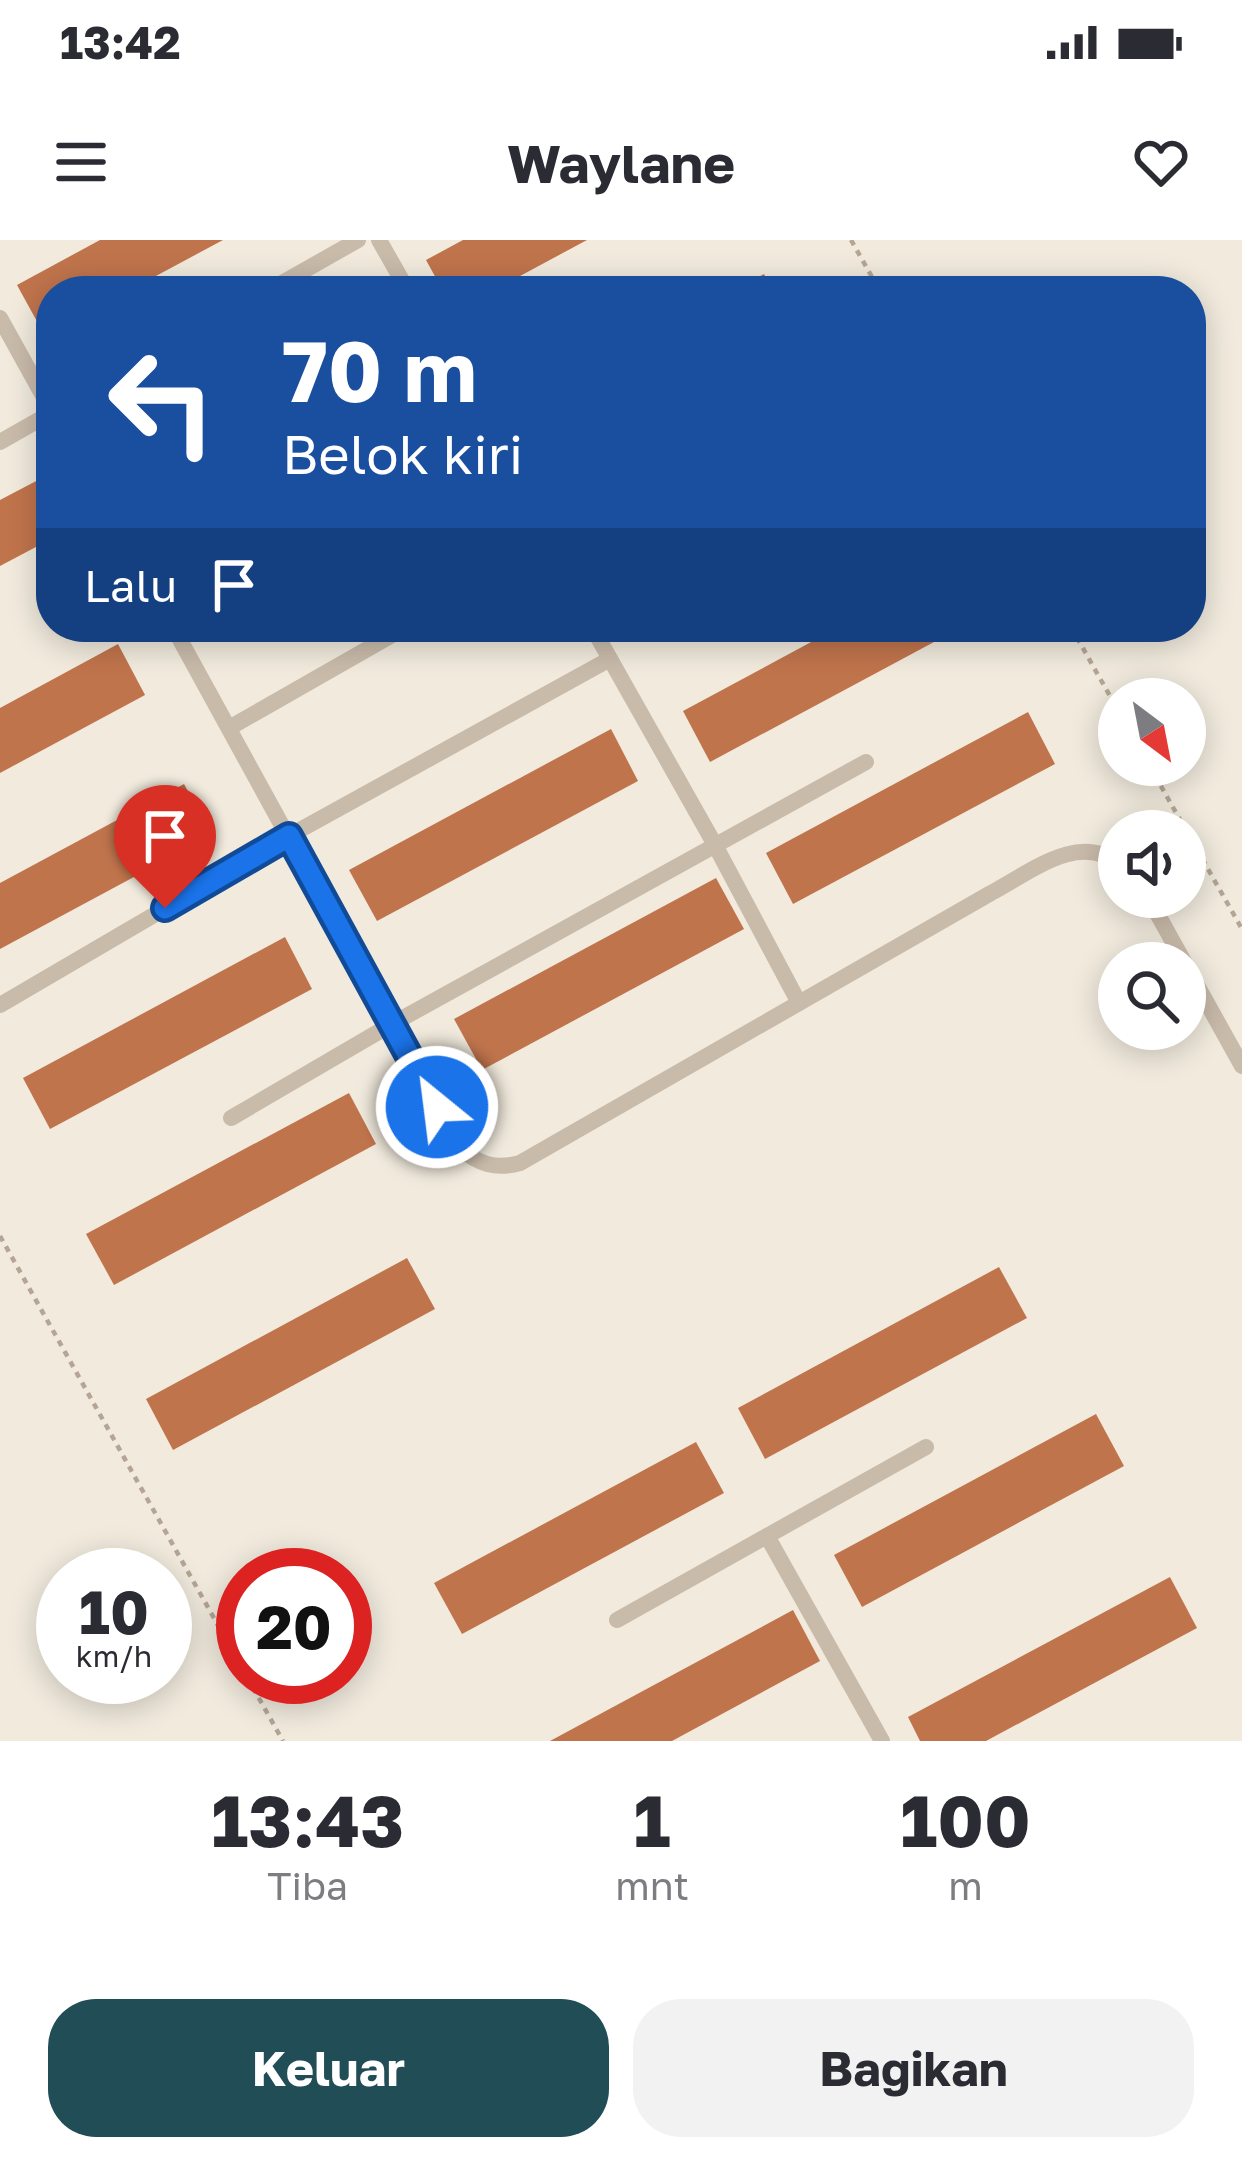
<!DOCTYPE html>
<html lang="id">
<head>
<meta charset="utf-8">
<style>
  :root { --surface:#fff; --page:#f2f2f3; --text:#2b2b33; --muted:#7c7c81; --accent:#204d56 }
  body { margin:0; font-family:"Golos Text",sans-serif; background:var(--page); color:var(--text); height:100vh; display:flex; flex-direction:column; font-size:45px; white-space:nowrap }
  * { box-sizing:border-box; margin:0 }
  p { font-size:39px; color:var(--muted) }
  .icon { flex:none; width:66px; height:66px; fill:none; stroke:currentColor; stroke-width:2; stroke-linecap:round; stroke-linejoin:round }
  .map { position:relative; height:1501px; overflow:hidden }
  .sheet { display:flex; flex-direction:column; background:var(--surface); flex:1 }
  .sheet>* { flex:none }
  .hud { position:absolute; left:36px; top:36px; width:1170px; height:366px; border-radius:48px; box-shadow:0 6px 30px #0003; background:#1a4fa0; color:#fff; overflow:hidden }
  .needle { width:78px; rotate:148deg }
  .controls { position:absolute; left:1098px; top:438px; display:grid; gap:24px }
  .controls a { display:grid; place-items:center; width:108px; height:108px; border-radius:50%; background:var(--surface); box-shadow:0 6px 30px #0003; font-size:60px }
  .speed { position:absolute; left:36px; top:1308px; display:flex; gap:24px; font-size:60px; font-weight:700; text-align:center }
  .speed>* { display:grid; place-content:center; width:156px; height:156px; border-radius:50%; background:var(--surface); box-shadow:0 6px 30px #0003; line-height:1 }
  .speed small { font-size:30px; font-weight:400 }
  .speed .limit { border:18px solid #d22; background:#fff; color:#111 }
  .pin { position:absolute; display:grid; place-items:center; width:102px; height:102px; color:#fff; margin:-123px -51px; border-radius:50% 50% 50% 0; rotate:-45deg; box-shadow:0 0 12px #0007 }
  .pin .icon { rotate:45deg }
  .me { position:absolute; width:132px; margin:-66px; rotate:331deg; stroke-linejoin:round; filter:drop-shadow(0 0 9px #0008) }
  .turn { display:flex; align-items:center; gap:42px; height:252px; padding:0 48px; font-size:54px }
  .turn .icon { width:156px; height:156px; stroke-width:2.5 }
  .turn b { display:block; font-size:84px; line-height:102px }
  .then { display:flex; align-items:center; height:114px; padding:0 48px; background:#0003; gap:24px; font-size:45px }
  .eta { display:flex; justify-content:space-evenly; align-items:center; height:204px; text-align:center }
  .eta b { font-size:72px; font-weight:700; line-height:84px }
  .primary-button { display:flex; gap:24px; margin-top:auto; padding:24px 48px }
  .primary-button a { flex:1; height:138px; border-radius:48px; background:var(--accent); color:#fff; font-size:48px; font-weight:700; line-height:138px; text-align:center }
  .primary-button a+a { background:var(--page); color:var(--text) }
  .status { display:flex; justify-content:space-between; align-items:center; height:84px; padding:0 60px; background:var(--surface); direction:ltr }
  .status svg { height:33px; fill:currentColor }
  header { display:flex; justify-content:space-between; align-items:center; height:156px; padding:0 48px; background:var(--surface); font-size:54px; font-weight:700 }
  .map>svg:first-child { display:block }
  .building { fill:#c0744c }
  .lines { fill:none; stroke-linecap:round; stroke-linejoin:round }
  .path { stroke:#b5a594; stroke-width:4.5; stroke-dasharray:6 6; stroke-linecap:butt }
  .lane { stroke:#c9bbaa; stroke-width:16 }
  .route-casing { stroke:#114b97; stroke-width:30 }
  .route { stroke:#1a73e8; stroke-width:21 }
</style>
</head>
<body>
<div class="status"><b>13:42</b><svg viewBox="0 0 49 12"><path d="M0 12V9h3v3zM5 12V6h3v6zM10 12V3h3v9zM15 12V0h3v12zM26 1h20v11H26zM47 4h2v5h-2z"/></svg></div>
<header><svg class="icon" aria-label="menu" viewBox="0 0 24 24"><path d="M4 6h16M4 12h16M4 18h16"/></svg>Waylane<svg class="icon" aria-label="heart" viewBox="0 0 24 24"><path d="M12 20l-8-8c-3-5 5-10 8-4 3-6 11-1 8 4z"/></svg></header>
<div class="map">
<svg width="1242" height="1501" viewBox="0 0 1242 1501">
  <rect width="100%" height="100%" fill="#f1eadd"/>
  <g class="building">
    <path d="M100,0h123l-95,51h-77v42l-6,3 -28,-51z"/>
    <path d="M463,0h124l-95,51h-49l-17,-31z"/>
    <path d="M764,34l9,17h-41z"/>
    <path d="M40,239l11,21v39l-51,27v-66z"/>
    <path d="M215,387h26l-20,11z"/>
    <path d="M839,387h123l-252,135 -27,-51z"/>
    <path d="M118,404l27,51 -145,78v-65z"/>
    <path d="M1028,472l27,52 -262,140 -27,-51z"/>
    <path d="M611,489l27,52 -261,140 -28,-51z"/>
    <path d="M184,544l28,51 -212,114v-66z"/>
    <path d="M716,638l28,51 -262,141 -28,-51z"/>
    <path d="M285,697l27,52 -262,140 -27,-51z"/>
    <path d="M349,853l27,51 -262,141 -28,-51z"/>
    <path d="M407,1018l28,51 -262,141 -27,-51z"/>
    <path d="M999,1027l28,51 -262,141 -27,-51z"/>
    <path d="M1096,1174l28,52 -262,141 -28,-52z"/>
    <path d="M696,1202l28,51 -262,141 -28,-51z"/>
    <path d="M1170,1337l27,51 -211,113h-66l-12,-24z"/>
    <path d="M793,1370l27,51 -148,80h-122z"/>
  </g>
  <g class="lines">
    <g class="path">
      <path d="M851,0l29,51"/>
      <path d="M1071,387l48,85"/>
      <path d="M1149,525l93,164"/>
      <path d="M0,996l243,434"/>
      <path d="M247,1437l36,64"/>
    </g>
    <g class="lane">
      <path d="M379,0l29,51"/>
      <path d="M268,51l90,-51"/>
      <path d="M0,78l51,92"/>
      <path d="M0,202l51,-29"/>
      <path d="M173,387l286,521c20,16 36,22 61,15l471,-270c38,-20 88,-62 128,-29"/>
      <path d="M592,387l123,218 84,158"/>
      <path d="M229,488l177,-101"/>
      <path d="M1148,657l94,169"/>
      <path d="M0,765l289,-169 321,-177"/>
      <path d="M231,878l161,-94 474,-262"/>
      <path d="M767,1296l115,205"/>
      <path d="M617,1380l309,-173"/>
    </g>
  </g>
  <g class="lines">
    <g class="route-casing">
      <path id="route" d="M165,668l124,-72 148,271"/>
    </g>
    <use href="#route" class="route"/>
  </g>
</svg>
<div class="controls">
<a><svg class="needle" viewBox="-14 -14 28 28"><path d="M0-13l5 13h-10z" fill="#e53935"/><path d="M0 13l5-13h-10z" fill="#7c7c81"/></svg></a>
<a><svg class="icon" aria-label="sound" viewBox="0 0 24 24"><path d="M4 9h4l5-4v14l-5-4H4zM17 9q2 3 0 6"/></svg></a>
<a><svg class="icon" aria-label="search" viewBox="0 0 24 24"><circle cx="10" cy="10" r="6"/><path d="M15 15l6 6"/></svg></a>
</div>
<div class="speed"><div>10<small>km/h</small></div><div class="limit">20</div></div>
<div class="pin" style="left:165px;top:668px;background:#d93025"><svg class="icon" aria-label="arrive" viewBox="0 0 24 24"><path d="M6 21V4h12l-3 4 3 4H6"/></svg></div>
<svg class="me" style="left:437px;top:867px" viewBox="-20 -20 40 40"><circle r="17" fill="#1a73e8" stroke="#fff" stroke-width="3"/><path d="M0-11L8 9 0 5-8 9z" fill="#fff"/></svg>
<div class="hud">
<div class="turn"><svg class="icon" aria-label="left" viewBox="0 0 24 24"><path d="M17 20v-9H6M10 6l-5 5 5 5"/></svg><div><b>70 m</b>Belok kiri</div></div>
<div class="then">Lalu<svg class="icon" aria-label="arrive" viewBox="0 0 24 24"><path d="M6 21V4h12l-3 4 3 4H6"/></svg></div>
</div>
</div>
<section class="sheet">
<div class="eta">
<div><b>13:43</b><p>Tiba</p></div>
<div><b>1</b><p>mnt</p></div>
<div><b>100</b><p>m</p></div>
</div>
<div class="primary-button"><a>Keluar</a><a>Bagikan</a></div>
</section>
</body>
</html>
